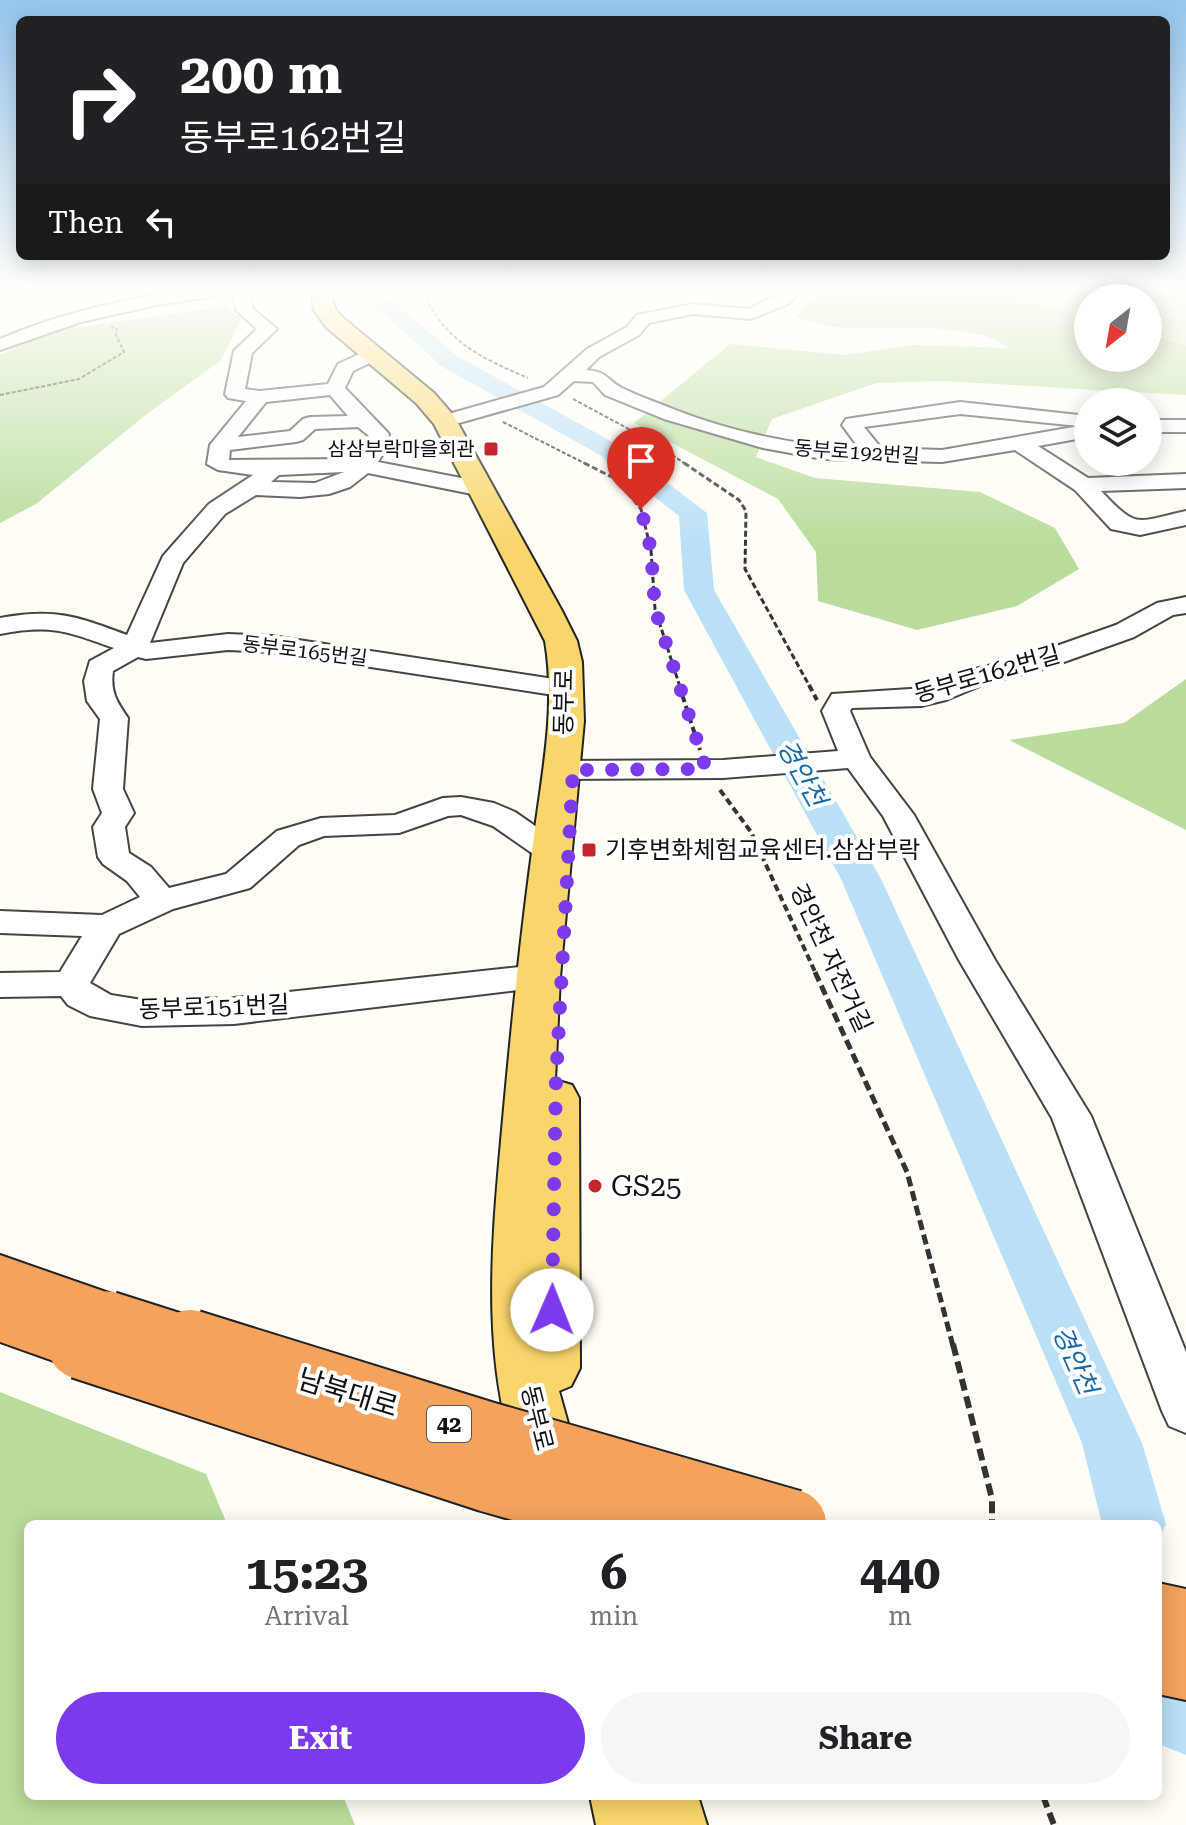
<!DOCTYPE html>
<html lang="en">
<head>
<meta charset="utf-8">
<style>
  :root { --surface:#fff; --page:#f6f6f6; --text:#202124; --muted:#757577; --accent:#7c3aed }
  body { margin:0; font-family:"Roboto Serif","Noto Sans KR",serif; background:var(--page); color:var(--text); height:100vh; display:flex; flex-direction:column; font-size:30px; white-space:nowrap }
  * { box-sizing:border-box; margin:0 }
  p { font-size:26px; color:var(--muted) }
  .icon { flex:none; width:44px; height:44px; fill:none; stroke:currentColor; stroke-width:2; stroke-linecap:round; stroke-linejoin:round }
  .map { position:relative; flex:1; overflow:hidden }
  .side { position:absolute; left:24px; top:1520px; width:1138px; height:280px; display:flex; flex-direction:column; background:var(--surface); border-radius:12px; box-shadow:0 4px 20px #0003 }
  .side>* { flex:none }
  .guide { position:absolute; left:16px; top:16px; width:1154px; height:244px; border-radius:12px; box-shadow:0 4px 20px #0003; background:#202124; color:#fff; overflow:hidden }
  .needle { width:52px; rotate:211deg }
  .controls { position:absolute; left:1074px; top:284px; display:grid; gap:16px }
  .controls a { display:grid; place-items:center; width:88px; height:88px; border-radius:50%; background:var(--surface); box-shadow:0 4px 20px #0003; font-size:40px }
  .pin { position:absolute; display:grid; place-items:center; width:68px; height:68px; color:#fff; margin:-82px -34px; border-radius:50% 50% 50% 0; rotate:-45deg; box-shadow:0 0 8px #0007 }
  .pin .icon { rotate:45deg }
  .me { position:absolute; width:88px; margin:-44px; rotate:1deg; stroke-linejoin:round; filter:drop-shadow(0 0 6px #0008) }
  .turn { display:flex; align-items:center; gap:28px; height:168px; padding:0 32px; font-size:36px }
  .turn .icon { width:104px; height:104px; stroke-width:2.5 }
  .turn b { display:block; font-size:56px; line-height:68px }
  .then { display:flex; align-items:center; height:76px; padding:0 32px; background:#0003; gap:16px; font-size:30px }
  .eta { display:flex; justify-content:space-evenly; align-items:center; height:136px; text-align:center }
  .eta b { font-size:48px; font-weight:700; line-height:56px }
  .primary-button { display:flex; gap:16px; margin-top:auto; padding:16px 32px }
  .primary-button a { flex:1; height:92px; border-radius:48px; background:var(--accent); color:#fff; font-size:32px; font-weight:700; line-height:92px; text-align:center }
  .primary-button a+a { background:var(--page); color:var(--text) }
  .map>svg:first-child { display:block }
  .green { fill:#d5ebbd }
  .forest { fill:#b9dc9c }
  .lines { fill:none; stroke-linecap:round; stroke-linejoin:round }
  .river { fill:#b9e0f7; fill-rule:evenodd }
  .minor-casing { stroke:#444; stroke-width:4 }
  .major-casing { stroke:#222; stroke-width:4 }
  .highway-casing { stroke:#222; stroke-width:4 }
  .path-far4 { stroke:#333; stroke-width:2; stroke-dasharray:4 2; stroke-linecap:butt }
  .path-far3 { stroke:#333; stroke-width:3; stroke-dasharray:6 3; stroke-linecap:butt }
  .path-far2 { stroke:#333; stroke-width:4; stroke-dasharray:7 4; stroke-linecap:butt }
  .path-far1 { stroke:#333; stroke-width:5; stroke-dasharray:10 5; stroke-linecap:butt }
  .path { stroke:#333; stroke-width:6; stroke-dasharray:12 6; stroke-linecap:butt }
  .minor { fill:#fff; fill-rule:evenodd }
  .major { fill:#f9d66b; fill-rule:evenodd }
  .highway { fill:#f5a25d; fill-rule:evenodd }
  .highway-bridge-far1-casing { stroke:#222; stroke-width:57; stroke-linecap:butt }
  .highway-bridge-casing { stroke:#222; stroke-width:72; stroke-linecap:butt }
  .highway-bridge-far1 { stroke:#f5a25d; stroke-width:53 }
  .highway-bridge { stroke:#f5a25d; stroke-width:68 }
  .route { stroke:#7c3aed; stroke-width:14; stroke-dasharray:0 25.2 }
  .poi-dot { fill:#c4262e; stroke:#fff; stroke-width:3 }
  .labels { text-anchor:middle; dominant-baseline:central; stroke-width:8; stroke-linejoin:round; paint-order:stroke }
  .far-poi-label { font-size:20px; fill:#111; stroke:#fff; text-anchor:end }
  .far-street-label { font-size:20px; fill:#111; stroke:#fff }
  .shield { fill:#fff; stroke:#585858; stroke-width:2 }
  .shield-label { font-size:22px; font-weight:bold; fill:#111 }
  .street-label { font-size:24px; fill:#111; stroke:#fff }
  .poi-label { font-size:24px; fill:#111; stroke:#fff; text-anchor:start }
  .water-label { font-size:26px; font-style:italic; fill:#1768a6; stroke:#fff }
  .near-poi-label { font-size:28px; fill:#111; stroke:#fff; text-anchor:start }
  .near-street-label { font-size:28px; fill:#111; stroke:#fff }
</style>
</head>
<body>
<div class="map">
<svg width="1186" height="1825" viewBox="0 0 1186 1825">
  <rect width="100%" height="100%" fill="#fffdf5"/>
  <path class="green" d="M990,292h196v54l-38,-12v-36h-60v20z"/>
  <g class="forest">
    <path d="M818,292h172l98,26v40h60v-24l38,12v49l-244,-14 -66,2 -104,36 -16,38 59,21 165,14 75,36 24,41 -62,37 -100,24 -99,-29 -2,-49 -38,-53 -144,-76 96,-79 115,11 65,-10 98,3c-29,-27 -123,-18 -163,-20 -16,-1 -33,-7 -49,-11z"/>
    <path d="M225,307l17,12 -22,42 -72,52 -112,91 -36,19v-168l48,-24z"/>
    <path d="M1186,679v151l-177,-90 115,-17z"/>
    <path d="M0,1392l206,82 21,50h-199v272h315l12,29h-355z"/>
  </g>
  <g class="lines">
    <g class="river">
      <path d="M371,292h22l-4,6 68,58 161,89 89,68 7,77 167,289 261,564 24,81 -8,18v-18h-56l-20,-81 -241,-564 -157,-289 -5,-74 -79,-61 -159,-89 -71,-64 -3,-4z"/>
      <path d="M1158,1582l23,10 5,10v153l-25,-10 -3,-8z"/>
    </g>
    <g class="minor-casing">
      <g id="minor">
        <path d="M175,292h45l-8,5 -51,7 -80,18 -81,28v-11c55,-24 115,-38 175,-47z"/>
        <path d="M233,292h16l4,17 24,20 -25,24 -7,36 15,2 68,-7 10,-20 30,-14h12l3,4 -3,4 -27,13 -8,17 44,46 -3,15 -8,13 104,20 11,7 -11,7 -114,-23 -18,14 -21,7 -29,3 -44,-2 -31,19 -42,49 -33,80 78,-9 44,2 295,45 10,2 4,6 -4,6 -10,2 -295,-45 -44,-2 -82,9 -8,-2 -25,14c-3,21 4,31 15,47l-5,71 11,24 -9,14 4,26 22,14 18,21 57,-14 51,-43 44,-13 74,-3 48,-17 18,-1 33,6 21,9 49,34 5,7 -5,7 -11,3 -11,-3 -49,-34 -32,-11 -13,1 -49,17 -75,3 -25,9 -49,43 -77,21 -54,25 -29,49 21,12 31,5 92,-2 304,-33 13,3 5,9 -5,9 -317,38 -92,2 -52,-10 -22,-11 -7,-9 -61,1v-24l60,-1 22,-36 -82,-3v-22l102,4 38,-18 -13,-16 -24,-17 -5,-7 -5,-30 9,-14 -9,-24 7,-70 -13,-18 -3,-20 6,-20 24,-13c-48,-17 -63,-24 -114,-14v-16c55,-10 76,-2 127,17l36,-79 46,-52 44,-29 -35,-5 -11,-6 3,-19 36,-44 -18,-3 -3,-4 9,-43 23,-22 -21,-19zM330,395l18,21 -38,1 -7,2 -13,12 -52,6 28,-35zM358,427l11,9 -4,13 -7,10 -129,1 1,-10 66,-8 7,-2 12,-11zM344,472l-29,11 -44,-1 8,-7z"/>
        <path d="M782,292h18l-12,12 -37,15 -58,-5 -44,9 -10,12 -40,22 -13,13c23,2 19,9 36,18 16,8 34,14 51,21 59,23 123,37 186,39l-17,-23 4,-6 114,-17 128,14v21l-50,9 50,32 98,-4v14l-85,3c37,39 34,31 85,20v14l-46,10 -29,-6 -36,-39 -60,-40 -73,12 -119,-3 -60,-11 -99,-29 -59,-24 -12,-13 -19,-1 -16,14 -113,32 -10,-6 3,-4 106,-30 43,-38 40,-22 10,-12 56,-11 56,5zM960,414l119,12 -137,24 -61,-2 -17,-21z"/>
        <rect x="1148" y="420" width="38" height="12"/>
        <path d="M1186,597v16l-13,2 -39,22 -87,31 -60,15 -41,17 -25,6 -69,2 -2,3 20,46 44,58 81,145 96,156 95,236v81l-17,-7 -7,-15 -110,-293 -93,-158 -76,-144 -35,-48 -125,10 -162,1 -11,-3 -4,-6 4,-6 11,-3 162,-1 115,-9 -16,-40 10,-17 94,-6 41,-17 61,-15 88,-31 41,-22z"/>
      </g>
    </g>
    <g class="major-casing">
      <g id="major">
        <path d="M311,292h20l4,17 7,8 92,76 20,23 108,195 15,30 5,21 2,59 -24,256 -5,103 17,5 7,13 1,270 -9,18 -12,5 22,79 -9,20 -22,9 -22,-9c-51,-116 -36,-249 -25,-371 8,-89 17,-178 29,-267 8,-69 25,-141 13,-211l-111,-217 -18,-21 -90,-76 -12,-17z"/>
        <path d="M590,1796h108l9,29h-111z"/>
      </g>
    </g>
    <g class="highway-casing">
      <g id="highway">
        <path d="M0,1255l129,45 8,18 -8,18 -18,6 -8,21 -21,8 -82,-29z"/>
        <path d="M1158,1583l28,6v111l-28,-6z"/>
      </g>
    </g>
    <g class="path-far4">
      <path d="M424,292c18,48 59,67 104,86"/>
      <path d="M0,395l79,-16 45,-27 -9,-19 2,-4 -6,-2"/>
      <path d="M573,399l80,43 34,23"/>
      <path d="M503,422l85,43"/>
    </g>
    <g class="path-far3">
      <path d="M584,463l32,16 25,30 10,41 4,59 25,78"/>
      <path d="M684,463l55,37 7,11 -1,58 65,118"/>
    </g>
    <g class="path-far2">
      <path d="M679,685l21,65"/>
      <path d="M809,685l8,15"/>
      <path d="M720,790l31,42 65,142"/>
    </g>
    <path class="path-far1" d="M815,972l92,200 46,174"/>
    <g class="path">
      <path d="M953,1344l39,155v25"/>
      <path d="M1043,1796l11,29"/>
    </g>
    <use href="#minor" class="minor"/>
    <use href="#major" class="major"/>
    <use href="#highway" class="highway"/>
    <g class="highway-bridge-far1-casing">
      <path id="highway-bridge-far1" d="M108,1318l88,28"/>
    </g>
    <g class="highway-bridge-casing">
      <g id="highway-bridge">
        <path d="M190,1344l293,91 309,89"/>
        <path d="M82,1345l407,133 161,46"/>
      </g>
    </g>
    <use href="#highway-bridge-far1" class="highway-bridge-far1"/>
    <use href="#highway-bridge" class="highway-bridge"/>
  </g>
  <linearGradient id="sky" x2="0" y2="1"><stop stop-color="#95c6ee"/><stop offset="0.53" stop-color="#fffefa"/><stop offset="1" stop-color="#fffefa" stop-opacity="0"/></linearGradient>
  <rect width="1186" height="548" fill="url(#sky)"/>
  <g class="lines">
    <path class="route" d="M552,1310l4,-231 17,-309 133,-1 -51,-160 -4,-59 -10,-41"/>
  </g>
  <g class="poi-dot">
    <rect x="483" y="441" width="16" height="16" rx="4"/>
    <rect x="581" y="842" width="16" height="16" rx="4"/>
    <circle cx="595" cy="1186" r="8"/>
  </g>
  <g class="labels">
    <g class="far-poi-label">
      <text x="475" y="449">삼삼부락마을회관</text>
    </g>
    <g class="far-street-label">
      <text transform="translate(857 452) rotate(4)">동부로192번길</text>
      <text transform="translate(305 651) rotate(7)">동부로165번길</text>
    </g>
    <rect class="shield" x="427" y="1406" width="44" height="36" rx="6"/>
    <g class="shield-label">
      <text x="449" y="1424">42</text>
    </g>
    <g class="street-label">
      <text transform="translate(987 674) rotate(-16)">동부로162번길</text>
      <text transform="translate(564 702) rotate(-89)">동부로</text>
      <text transform="translate(831 958) rotate(65)">경안천 자전거길</text>
      <text transform="translate(214 1007) rotate(-2)">동부로151번길</text>
      <text transform="translate(537 1418) rotate(76)">동부로</text>
    </g>
    <g class="poi-label">
      <text x="605" y="850">기후변화체험교육센터.삼삼부락</text>
    </g>
    <g class="water-label">
      <text transform="translate(802 773) rotate(61)">경안천</text>
      <text transform="translate(1075 1360) rotate(66)">경안천</text>
    </g>
    <g class="near-poi-label">
      <text x="611" y="1186">GS25</text>
    </g>
    <g class="near-street-label">
      <text transform="translate(348 1393) rotate(17)">남북대로</text>
    </g>
  </g>
</svg>
<div class="controls">
<a><svg class="needle" viewBox="-14 -14 28 28"><path d="M0-13l5 13h-10z" fill="#e53935"/><path d="M0 13l5-13h-10z" fill="#757577"/></svg></a>
<a><svg class="icon" aria-label="layers" viewBox="0 0 24 24"><path d="M12 4l9 5-9 5-9-5zM3 14l9 5 9-5"/></svg></a>
</div>
<div class="pin" style="left:641px;top:509px;background:#d93025"><svg class="icon" aria-label="arrive" viewBox="0 0 24 24"><path d="M6 21V4h12l-3 4 3 4H6"/></svg></div>
<svg class="me" style="left:552px;top:1310px" viewBox="-20 -20 40 40"><circle r="19" fill="#fff"/><path d="M0-13L10 11 0 6-10 11z" fill="#7c3aed"/></svg>
<div class="guide">
<div class="turn"><svg class="icon" aria-label="right" viewBox="0 0 24 24"><path d="M7 20v-9h11M14 6l5 5-5 5"/></svg><div><b>200 m</b>동부로162번길</div></div>
<div class="then">Then<svg class="icon" aria-label="left" viewBox="0 0 24 24"><path d="M17 20v-9H6M10 6l-5 5 5 5"/></svg></div>
</div>
<section class="side">
<div class="eta">
<div><b>15:23</b><p>Arrival</p></div>
<div><b>6</b><p>min</p></div>
<div><b>440</b><p>m</p></div>
</div>
<div class="primary-button"><a>Exit</a><a>Share</a></div>
</section>
</div>
</body>
</html>
